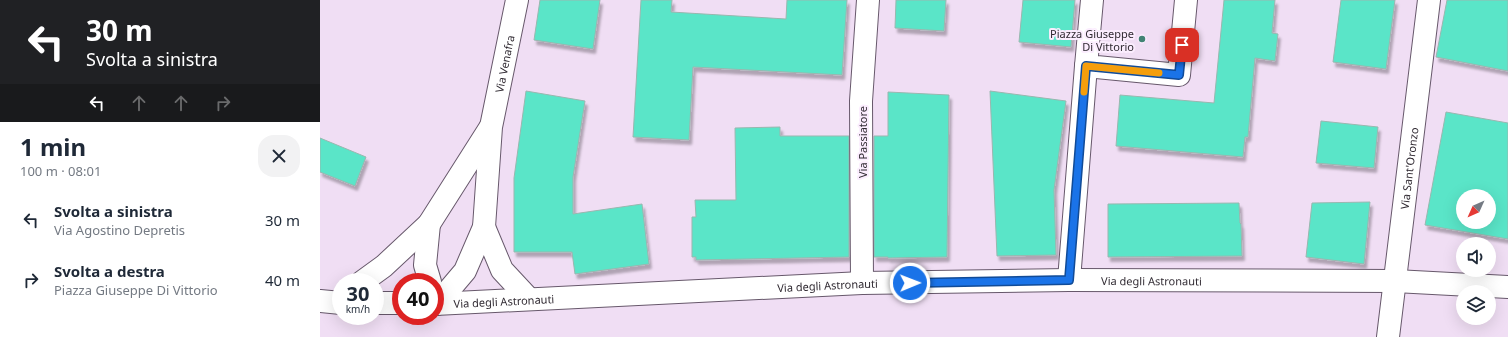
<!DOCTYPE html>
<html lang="it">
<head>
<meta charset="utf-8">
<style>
  :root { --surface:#fff; --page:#f2f2f3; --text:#1f2937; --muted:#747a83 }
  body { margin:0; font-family:"Noto Sans",sans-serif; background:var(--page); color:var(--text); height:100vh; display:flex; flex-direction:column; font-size:15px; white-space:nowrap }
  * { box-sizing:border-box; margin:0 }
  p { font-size:13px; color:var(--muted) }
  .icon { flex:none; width:22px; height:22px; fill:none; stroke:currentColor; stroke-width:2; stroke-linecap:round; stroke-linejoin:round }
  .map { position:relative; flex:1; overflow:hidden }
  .details { display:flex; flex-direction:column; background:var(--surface); width:320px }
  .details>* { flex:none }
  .guide { background:#202124; color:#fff; overflow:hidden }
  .needle { width:26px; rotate:225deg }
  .buttons { position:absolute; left:1136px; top:189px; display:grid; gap:8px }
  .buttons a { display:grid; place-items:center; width:40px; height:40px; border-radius:50%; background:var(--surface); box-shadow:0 4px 16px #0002; font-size:20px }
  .speed { position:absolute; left:12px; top:273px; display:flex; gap:8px; font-size:20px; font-weight:700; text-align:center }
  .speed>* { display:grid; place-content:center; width:52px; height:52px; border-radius:50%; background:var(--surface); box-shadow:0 4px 16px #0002; line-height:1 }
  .speed small { font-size:10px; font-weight:400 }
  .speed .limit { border:6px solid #d22; background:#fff; color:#111 }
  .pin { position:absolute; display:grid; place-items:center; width:34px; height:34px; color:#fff; margin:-17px; border-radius:8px; box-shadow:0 2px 6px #0006 }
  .me { position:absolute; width:44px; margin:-22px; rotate:89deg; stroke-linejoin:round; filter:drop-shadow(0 0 3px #0008) }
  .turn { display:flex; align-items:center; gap:14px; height:84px; padding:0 20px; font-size:18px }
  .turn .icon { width:52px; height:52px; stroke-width:2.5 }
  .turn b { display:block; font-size:28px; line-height:34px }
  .lanes { display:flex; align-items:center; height:38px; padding:0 20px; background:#0003; justify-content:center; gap:20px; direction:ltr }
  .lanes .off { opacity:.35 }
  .round { display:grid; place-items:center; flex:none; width:42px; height:42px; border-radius:16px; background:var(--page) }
  .summary { display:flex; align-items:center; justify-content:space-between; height:68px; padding:0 20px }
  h1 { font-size:24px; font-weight:700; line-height:30px }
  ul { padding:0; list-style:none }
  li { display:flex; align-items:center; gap:12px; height:60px; padding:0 20px }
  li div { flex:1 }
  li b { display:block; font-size:15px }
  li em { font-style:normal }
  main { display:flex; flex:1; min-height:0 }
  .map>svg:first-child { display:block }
  .building { fill:#5ae5c8; stroke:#99b7af; fill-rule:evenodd; filter:url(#shadow) }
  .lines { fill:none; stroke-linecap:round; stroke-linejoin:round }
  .minor-casing { stroke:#67586b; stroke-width:24 }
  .minor { stroke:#fff; stroke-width:22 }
  .route-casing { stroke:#114b97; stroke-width:10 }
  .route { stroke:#1a73e8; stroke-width:7 }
  .slow { stroke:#f59e0b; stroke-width:7 }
  .poi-dot { fill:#418374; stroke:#fbedfe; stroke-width:1.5 }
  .labels { text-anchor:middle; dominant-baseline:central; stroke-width:4; stroke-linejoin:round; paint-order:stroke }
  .poi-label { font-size:11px; fill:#302a32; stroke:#fbedfe; text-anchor:end }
  .street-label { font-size:11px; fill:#302a32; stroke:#fbedfe }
</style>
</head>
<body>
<main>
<section class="details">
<div class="guide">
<div class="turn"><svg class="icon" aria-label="left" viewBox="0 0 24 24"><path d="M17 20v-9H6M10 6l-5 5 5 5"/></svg><div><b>30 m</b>Svolta a sinistra</div></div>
<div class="lanes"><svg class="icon" aria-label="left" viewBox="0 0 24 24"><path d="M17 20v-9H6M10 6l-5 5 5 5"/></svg><svg class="icon off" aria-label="ahead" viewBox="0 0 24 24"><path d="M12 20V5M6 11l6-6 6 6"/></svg><svg class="icon off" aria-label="ahead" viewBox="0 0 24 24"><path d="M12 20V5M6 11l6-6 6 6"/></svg><svg class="icon off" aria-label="right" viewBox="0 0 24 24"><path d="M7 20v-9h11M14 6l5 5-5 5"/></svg></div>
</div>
<div class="summary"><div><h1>1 min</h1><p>100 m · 08:01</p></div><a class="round"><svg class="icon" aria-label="close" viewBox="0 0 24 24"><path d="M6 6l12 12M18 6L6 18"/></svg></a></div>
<ul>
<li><svg class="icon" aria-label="left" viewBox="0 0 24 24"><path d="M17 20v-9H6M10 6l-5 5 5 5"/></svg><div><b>Svolta a sinistra</b><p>Via Agostino Depretis</p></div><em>30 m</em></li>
<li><svg class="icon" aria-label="right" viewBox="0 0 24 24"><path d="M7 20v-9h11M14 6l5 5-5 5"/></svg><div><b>Svolta a destra</b><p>Piazza Giuseppe Di Vittorio</p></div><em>40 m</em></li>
</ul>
</section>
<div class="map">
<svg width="1188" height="337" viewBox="0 0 1188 337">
  <defs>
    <filter id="shadow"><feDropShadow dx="2.5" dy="4.5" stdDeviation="1" flood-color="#0004"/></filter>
  </defs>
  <rect width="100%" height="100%" fill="#f0def4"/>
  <g class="building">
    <path d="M220,0h60l-7,49 -59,-9z"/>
    <path d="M321,0h31l-1,12 115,7 1,-19h60l-5,75 -149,-8 -4,73 -56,-3z"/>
    <path d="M576,0h50l-2,31 -49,-3z"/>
    <path d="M703,0h52l-4,47 -52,-5z"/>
    <path d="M904,0h51l-3,33 6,1 -3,27 -20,-3 -7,79h-3l-2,20 -127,-11 4,-51 94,8z"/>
    <path d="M1021,0h54l-9,69 -53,-7z"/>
    <path d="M1127,0h61v71l-72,-14z"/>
    <path d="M206,91l59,10 -12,76v37l69,-10 7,60 -74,10 -3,-22h-58v-74z"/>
    <path d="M670,91l76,10 -12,89 2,65 -59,1z"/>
    <path d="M568,92l61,3 -2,162 -59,1v-1h-14v-121h14z"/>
    <path d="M1126,112l62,11v116l-83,-14zM1143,196h26v26h-26z"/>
    <path d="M1001,121l57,6 -4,41 -58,-5z"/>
    <path d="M460,127v9h69v121l-153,3v-3h-4v-40h4l-1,-17h41l-1,-72z"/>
    <path d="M0,138l46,19 -11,29 -35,-14z"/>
    <path d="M1050,202l-6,62 -58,-7 6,-54z"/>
    <path d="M919,203l1,20 1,1 1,32 -134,1v-53z"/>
  </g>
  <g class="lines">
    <g class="minor-casing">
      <g id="minor">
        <path d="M772,0l-6,66 93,9 7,-75"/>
        <path d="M109,224l-4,41 5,17"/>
        <path d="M164,227l18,43 27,29"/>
        <path d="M749,280l17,-214"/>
        <path d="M42,282l22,-16 45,-42 61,-96"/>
        <path d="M542,283l-1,-182 7,-101"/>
        <path d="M0,301l21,2"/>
        <path d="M55,303h26"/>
        <path id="s1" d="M115,304l427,-21 207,-3 326,1 113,6"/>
        <path id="s2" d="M117,304l28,-33 19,-44 7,-100 26,-127"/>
        <path id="s3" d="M1068,337l41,-337"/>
      </g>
    </g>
    <use href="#minor" class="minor"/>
  </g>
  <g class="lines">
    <g class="route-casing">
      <path id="route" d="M590,283l159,-3 17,-214 93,9 3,-30"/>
    </g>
    <use href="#route" class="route"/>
    <path class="slow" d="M764,92l2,-26 73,7"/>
  </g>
  <circle class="poi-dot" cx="822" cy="39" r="4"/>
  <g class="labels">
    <g class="poi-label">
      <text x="814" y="33">Piazza Giuseppe<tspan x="814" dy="13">Di Vittorio</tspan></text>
    </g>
    <g class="street-label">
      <text stroke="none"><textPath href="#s2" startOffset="256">Via Venafra</textPath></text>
      <text transform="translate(542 142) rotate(-90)">Via Passiatore</text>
      <text stroke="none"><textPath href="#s3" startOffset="170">Via Sant'Oronzo</textPath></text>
      <text stroke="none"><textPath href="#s1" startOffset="717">Via degli Astronauti</textPath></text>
      <text stroke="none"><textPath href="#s1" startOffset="393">Via degli Astronauti</textPath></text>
      <text stroke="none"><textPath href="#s1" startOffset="69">Via degli Astronauti</textPath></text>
    </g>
  </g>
</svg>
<div class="buttons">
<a><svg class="needle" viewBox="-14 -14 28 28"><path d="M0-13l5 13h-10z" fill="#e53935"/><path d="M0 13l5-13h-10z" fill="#747a83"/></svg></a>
<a><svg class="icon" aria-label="sound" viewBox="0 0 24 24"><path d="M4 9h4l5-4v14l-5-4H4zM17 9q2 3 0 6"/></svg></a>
<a><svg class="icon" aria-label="layers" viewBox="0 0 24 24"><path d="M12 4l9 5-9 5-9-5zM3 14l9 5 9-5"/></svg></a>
</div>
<div class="speed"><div>30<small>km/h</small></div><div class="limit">40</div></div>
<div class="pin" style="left:862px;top:45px;background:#d93025"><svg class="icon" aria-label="arrive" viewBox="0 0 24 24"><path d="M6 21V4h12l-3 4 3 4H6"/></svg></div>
<svg class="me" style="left:590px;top:283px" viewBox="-20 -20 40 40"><circle r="17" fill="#1a73e8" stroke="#fff" stroke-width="3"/><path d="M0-11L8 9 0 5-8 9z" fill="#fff"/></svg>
</div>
</main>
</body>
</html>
